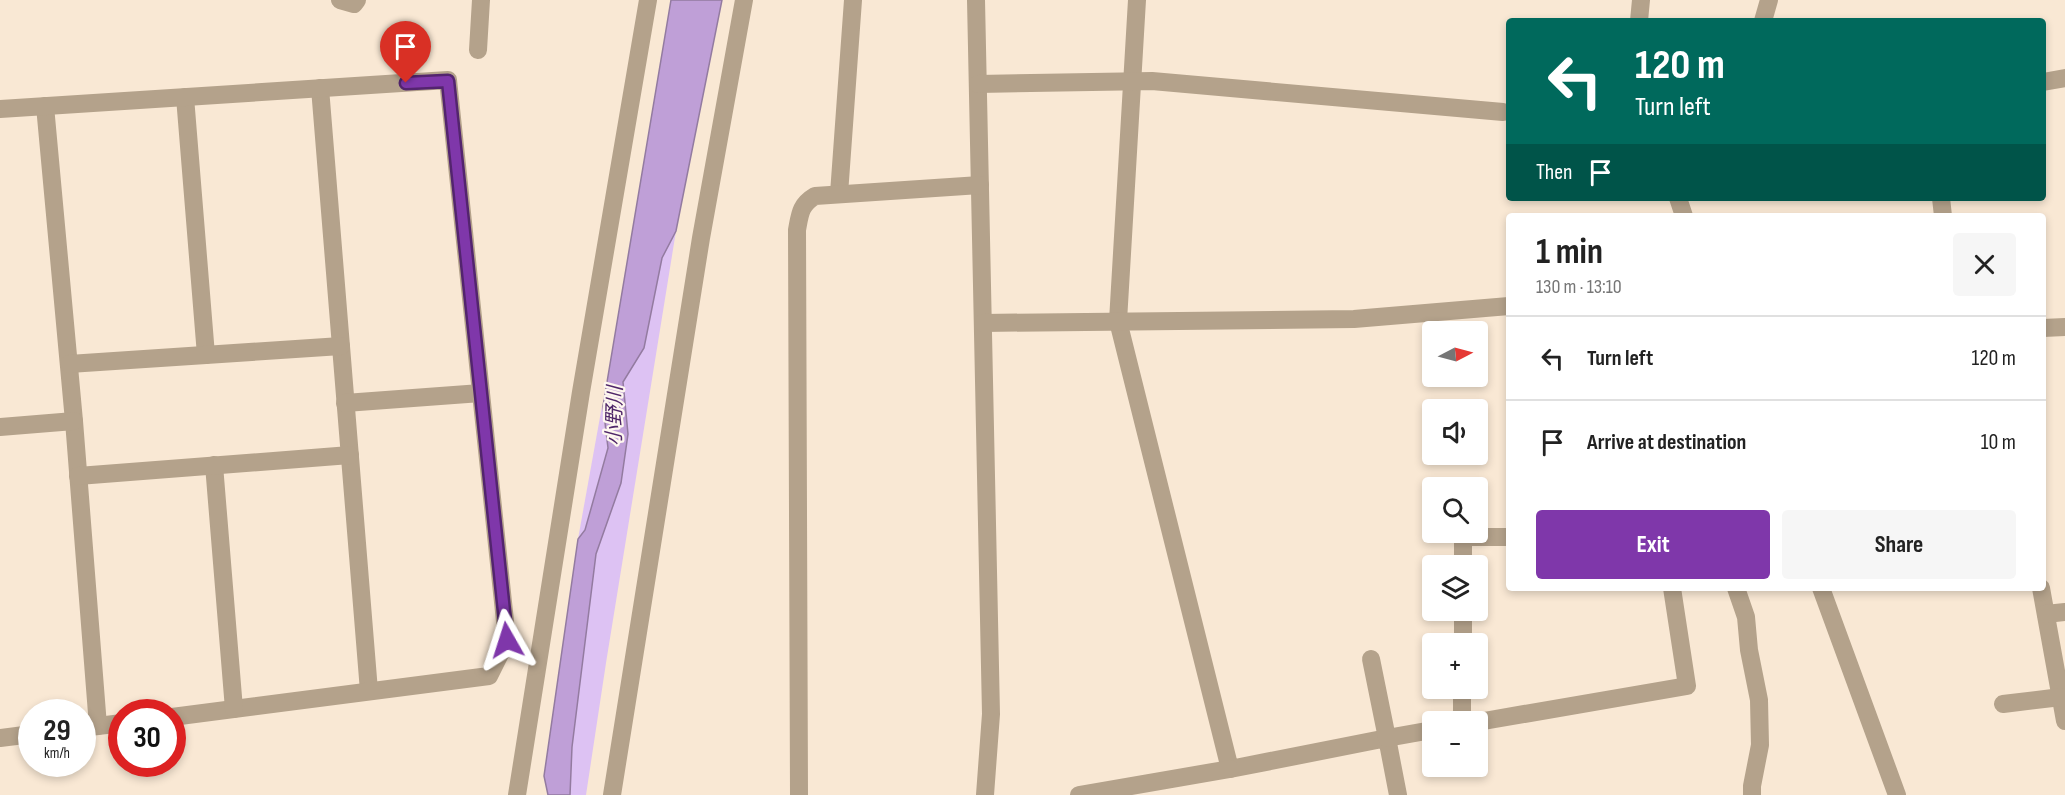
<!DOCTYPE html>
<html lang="en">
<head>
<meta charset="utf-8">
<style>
  :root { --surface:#fff; --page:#f6f6f6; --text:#222; --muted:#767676; --line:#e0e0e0; --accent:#7f37aa }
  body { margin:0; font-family:"Sofia Sans Condensed","Noto Sans JP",sans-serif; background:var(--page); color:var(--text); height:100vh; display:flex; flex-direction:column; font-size:22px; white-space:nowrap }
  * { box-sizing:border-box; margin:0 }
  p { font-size:20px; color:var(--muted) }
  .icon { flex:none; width:33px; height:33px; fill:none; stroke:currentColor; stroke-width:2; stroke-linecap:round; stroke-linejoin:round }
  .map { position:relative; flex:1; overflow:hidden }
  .drawer { position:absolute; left:1506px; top:213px; width:540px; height:378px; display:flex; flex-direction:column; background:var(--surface); border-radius:6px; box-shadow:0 3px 9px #0003 }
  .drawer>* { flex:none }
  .banner { position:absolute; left:1506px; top:18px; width:540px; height:183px; border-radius:6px; box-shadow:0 3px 9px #0003; background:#00695c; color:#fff; overflow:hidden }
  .needle { width:39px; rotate:84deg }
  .controls { position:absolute; left:1422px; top:321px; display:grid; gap:12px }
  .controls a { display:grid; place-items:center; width:66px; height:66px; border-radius:6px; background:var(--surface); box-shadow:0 3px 9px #0003; font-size:30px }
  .speed { position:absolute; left:18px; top:699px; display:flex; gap:12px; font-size:30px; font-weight:700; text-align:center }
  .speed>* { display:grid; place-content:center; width:78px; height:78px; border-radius:50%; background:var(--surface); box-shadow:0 3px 9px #0003; line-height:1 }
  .speed small { font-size:15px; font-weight:400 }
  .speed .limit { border:9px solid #d22; background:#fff; color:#111 }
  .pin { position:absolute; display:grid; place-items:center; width:51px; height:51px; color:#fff; margin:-62px -26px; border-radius:50% 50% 50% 0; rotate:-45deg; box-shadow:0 0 6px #0007 }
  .pin .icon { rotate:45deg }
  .me { position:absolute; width:66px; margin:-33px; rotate:354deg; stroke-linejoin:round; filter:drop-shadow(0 0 4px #0008) }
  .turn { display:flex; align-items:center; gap:21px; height:126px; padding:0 30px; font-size:27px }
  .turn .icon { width:78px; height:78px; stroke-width:2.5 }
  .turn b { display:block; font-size:42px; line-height:51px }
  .then { display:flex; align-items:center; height:57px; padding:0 30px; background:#0003; gap:12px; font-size:22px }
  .round { display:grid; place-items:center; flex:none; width:63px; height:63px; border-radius:6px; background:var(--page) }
  .overview { display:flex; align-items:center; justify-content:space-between; height:102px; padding:0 30px }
  h1 { font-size:36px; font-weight:700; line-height:45px }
  .button { display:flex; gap:12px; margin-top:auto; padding:12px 30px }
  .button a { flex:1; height:69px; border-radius:6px; background:var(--accent); color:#fff; font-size:24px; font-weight:700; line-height:69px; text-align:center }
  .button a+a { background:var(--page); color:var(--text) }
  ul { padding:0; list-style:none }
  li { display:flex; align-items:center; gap:18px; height:84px; padding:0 30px; border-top:2px solid var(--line) }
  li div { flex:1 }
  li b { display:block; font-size:22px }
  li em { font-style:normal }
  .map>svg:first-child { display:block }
  .green { fill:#ddc2f3 }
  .water { fill:#bf9fd7; stroke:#937ba0; stroke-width:1.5 }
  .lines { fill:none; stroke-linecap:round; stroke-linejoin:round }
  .street { stroke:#b4a28b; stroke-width:18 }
  .route-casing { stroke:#53246e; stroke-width:15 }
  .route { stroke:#7f37aa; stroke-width:10 }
  .labels { text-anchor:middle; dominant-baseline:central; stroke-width:4.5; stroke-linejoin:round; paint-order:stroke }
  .water-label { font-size:20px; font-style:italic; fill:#4f2669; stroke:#fef7ef }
</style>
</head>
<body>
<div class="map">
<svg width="2065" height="795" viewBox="0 0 2065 795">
  <rect width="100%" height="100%" fill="#f9e8d4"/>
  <g class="green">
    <path d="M676,231l-70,432 -20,132h-16l2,-48 24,-193 25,-71 7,-49 -5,-52 21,-34 18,-90z"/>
    <path d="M602,406l6,41 -23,83 -7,9z"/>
  </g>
  <path class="water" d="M671,0h51l-46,231 -14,27 -18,90 -21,34 5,52 -7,49 -25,71 -24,193 -2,48h-22l-4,-19 34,-237 7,-9 23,-82 -5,-42z"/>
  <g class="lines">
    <g class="street">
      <path d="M340,0l14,4 3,-4"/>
      <path d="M976,0l15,714 -6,81"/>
      <path d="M1137,0l-19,321 112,448 157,-31 11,57"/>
      <path d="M1639,21l2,-21"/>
      <path d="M1763,21l6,-21"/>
      <path d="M478,50l3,-50"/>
      <path d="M2043,82l22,-4"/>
      <path d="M978,84l174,-3 351,31"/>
      <path d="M320,88l49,603"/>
      <path d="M185,97l21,258"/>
      <path d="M45,106l29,315 24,305"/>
      <path d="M0,109l448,-29 59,560 -18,36 -317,41"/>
      <path d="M839,194l14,-194"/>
      <path d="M1678,198l6,18"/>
      <path d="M1941,198l2,18"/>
      <path d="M983,323l371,-4 155,-13"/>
      <path d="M2043,328l22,-1"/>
      <path d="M69,364l272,-18"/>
      <path d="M345,403l136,-10"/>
      <path d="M0,427l74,-6"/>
      <path d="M214,465l20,244"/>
      <path d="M78,476l272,-21"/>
      <path d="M1463,566v-29h46"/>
      <path d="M1736,588l10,29 3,33 10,50 1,45 -8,41v9"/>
      <path d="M1821,588l76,207"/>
      <path d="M2041,588l24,133"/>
      <path d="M2046,614l19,-2"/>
      <path d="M1463,644v-34"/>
      <path d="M1371,659l16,79 45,-8"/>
      <path d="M2003,704l58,-7"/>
      <path d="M1462,722v-34"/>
      <path d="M1478,722l209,-36 -15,-98"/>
      <path d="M82,728l40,-5"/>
      <path d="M0,738l32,-4"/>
      <path d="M517,795l64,-403 67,-392"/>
      <path d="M612,795l89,-557 43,-238"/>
      <path d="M799,795l-2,-565c3,-16 3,-25 18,-34l165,-11"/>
      <path d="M1079,795l151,-26"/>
    </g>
  </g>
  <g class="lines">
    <g class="route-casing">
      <path id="route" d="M406,83l42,-2 59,559"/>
    </g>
    <use href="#route" class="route"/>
  </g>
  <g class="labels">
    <g class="water-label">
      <text transform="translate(615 416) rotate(-89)">小野川</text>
    </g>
  </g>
</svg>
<div class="controls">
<a><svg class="needle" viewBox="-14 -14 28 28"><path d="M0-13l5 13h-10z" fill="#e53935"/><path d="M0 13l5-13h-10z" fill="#767676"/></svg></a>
<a><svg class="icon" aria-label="sound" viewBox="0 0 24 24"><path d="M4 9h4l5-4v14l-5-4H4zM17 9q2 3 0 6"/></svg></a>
<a><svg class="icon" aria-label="search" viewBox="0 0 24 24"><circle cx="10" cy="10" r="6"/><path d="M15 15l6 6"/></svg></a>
<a><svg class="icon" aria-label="layers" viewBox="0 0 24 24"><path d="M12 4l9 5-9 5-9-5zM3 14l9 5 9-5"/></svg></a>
<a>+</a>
<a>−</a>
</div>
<div class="speed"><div>29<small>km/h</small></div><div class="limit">30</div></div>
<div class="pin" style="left:406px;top:83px;background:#d93025"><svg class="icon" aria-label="arrive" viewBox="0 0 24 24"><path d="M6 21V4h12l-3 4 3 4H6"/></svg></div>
<svg class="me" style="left:507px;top:640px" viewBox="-20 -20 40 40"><path d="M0-17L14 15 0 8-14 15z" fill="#7f37aa" stroke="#fff" stroke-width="4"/></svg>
<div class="banner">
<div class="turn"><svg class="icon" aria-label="left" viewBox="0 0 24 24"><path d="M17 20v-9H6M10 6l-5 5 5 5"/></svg><div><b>120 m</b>Turn left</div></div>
<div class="then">Then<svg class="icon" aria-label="arrive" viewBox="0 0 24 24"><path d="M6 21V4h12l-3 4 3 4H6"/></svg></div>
</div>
<section class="drawer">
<div class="overview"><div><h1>1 min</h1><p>130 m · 13:10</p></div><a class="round"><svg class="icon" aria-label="close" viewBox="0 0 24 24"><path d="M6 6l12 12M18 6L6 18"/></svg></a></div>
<ul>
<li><svg class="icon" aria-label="left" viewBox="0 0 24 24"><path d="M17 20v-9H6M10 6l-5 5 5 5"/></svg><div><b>Turn left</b></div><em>120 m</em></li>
<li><svg class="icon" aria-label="arrive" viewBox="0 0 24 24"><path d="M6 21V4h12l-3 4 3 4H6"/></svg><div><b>Arrive at destination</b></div><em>10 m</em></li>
</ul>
<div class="button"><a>Exit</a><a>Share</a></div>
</section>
</div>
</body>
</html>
